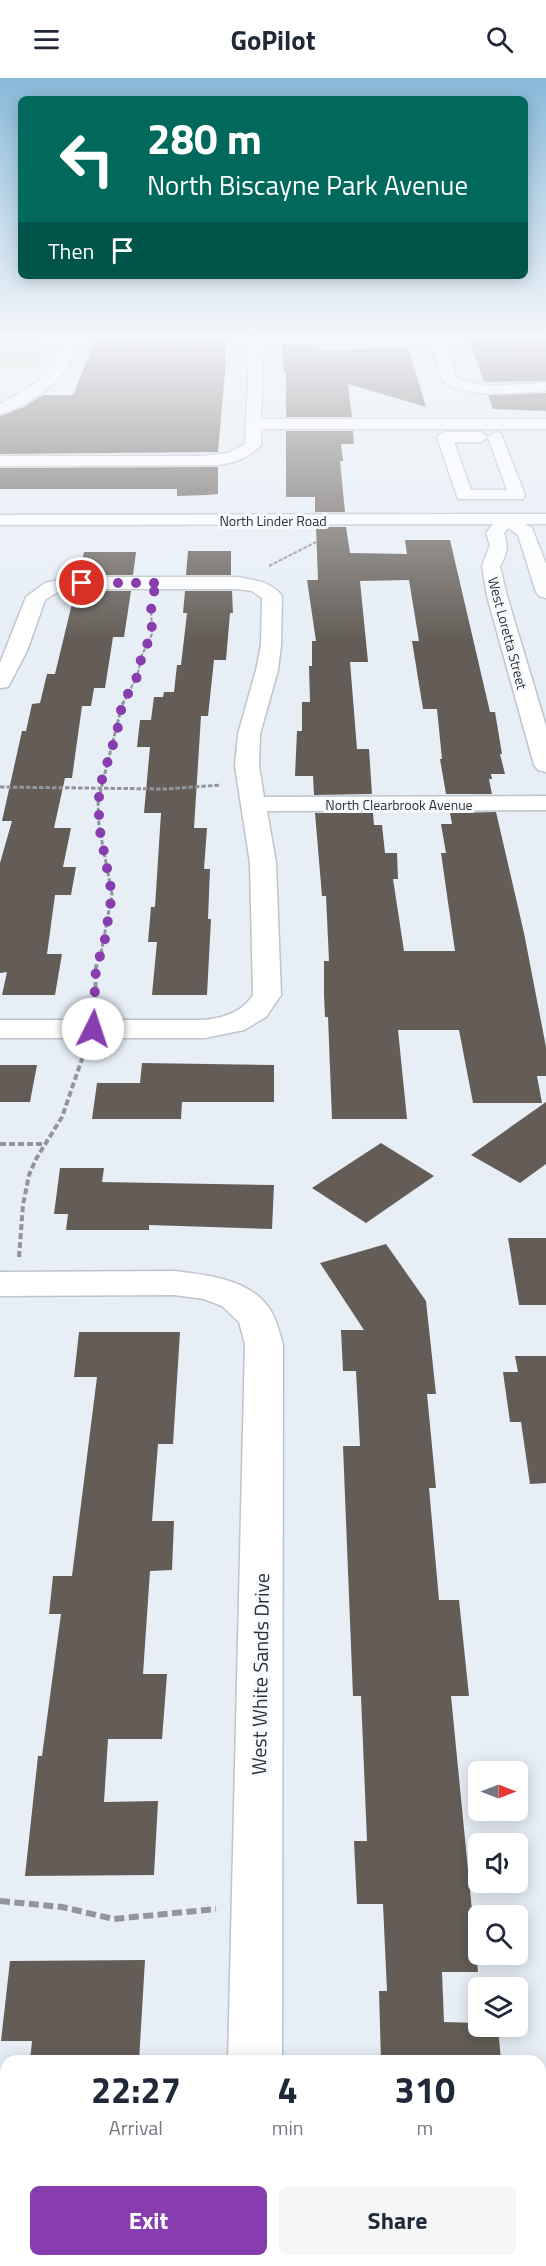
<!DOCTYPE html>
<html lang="en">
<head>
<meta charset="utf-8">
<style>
  :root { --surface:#fff; --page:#f6f6f7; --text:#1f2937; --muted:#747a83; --accent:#883daf }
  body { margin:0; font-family:"Titillium Web",sans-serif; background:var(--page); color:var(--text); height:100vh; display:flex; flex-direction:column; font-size:22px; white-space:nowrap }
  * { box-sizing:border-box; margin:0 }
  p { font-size:20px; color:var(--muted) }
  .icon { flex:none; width:33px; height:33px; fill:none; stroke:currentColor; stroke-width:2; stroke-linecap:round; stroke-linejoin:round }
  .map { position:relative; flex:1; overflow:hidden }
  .side { position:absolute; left:0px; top:1977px; width:546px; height:212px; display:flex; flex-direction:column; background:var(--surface); border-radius:18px 18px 0 0; box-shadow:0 3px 15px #0003 }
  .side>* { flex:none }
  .banner { position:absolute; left:18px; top:18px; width:510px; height:183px; border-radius:9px; box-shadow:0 3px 15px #0003; background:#00695c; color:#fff; overflow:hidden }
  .needle { width:39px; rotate:90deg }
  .controls { position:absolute; left:468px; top:1683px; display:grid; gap:12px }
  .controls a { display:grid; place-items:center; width:60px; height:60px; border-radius:9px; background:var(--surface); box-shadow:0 3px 15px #0003; font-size:30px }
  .pin { position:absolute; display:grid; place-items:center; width:51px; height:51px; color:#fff; margin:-26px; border:3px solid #fff; border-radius:50%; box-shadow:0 2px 6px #0007 }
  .me { position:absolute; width:66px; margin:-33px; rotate:4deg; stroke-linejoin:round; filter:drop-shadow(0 0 4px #0008) }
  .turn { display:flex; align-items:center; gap:21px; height:126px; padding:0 30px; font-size:27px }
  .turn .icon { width:78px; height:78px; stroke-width:2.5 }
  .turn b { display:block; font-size:42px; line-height:51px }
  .then { display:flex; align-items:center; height:57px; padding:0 30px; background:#0003; gap:12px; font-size:22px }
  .eta { display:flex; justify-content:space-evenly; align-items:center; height:102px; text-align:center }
  .eta b { font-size:36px; font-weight:700; line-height:42px }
  .button { display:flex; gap:12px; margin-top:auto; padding:12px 30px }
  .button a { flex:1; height:69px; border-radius:9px; background:var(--accent); color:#fff; font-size:24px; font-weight:700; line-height:69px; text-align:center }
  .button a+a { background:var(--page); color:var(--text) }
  header { display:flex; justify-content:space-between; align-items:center; height:78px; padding:0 30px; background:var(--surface); font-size:27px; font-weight:700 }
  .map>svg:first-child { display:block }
  .green { fill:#d5d7b9 }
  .building { fill:#645d57 }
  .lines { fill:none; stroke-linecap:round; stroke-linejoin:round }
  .minor-casing { stroke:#bdc4cb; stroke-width:3 }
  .major-casing { stroke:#bdc4cb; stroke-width:3 }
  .path-far4 { stroke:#91969c; stroke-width:1.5; stroke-dasharray:3 1.5; stroke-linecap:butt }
  .path-far3 { stroke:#91969c; stroke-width:2; stroke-dasharray:4 1.5; stroke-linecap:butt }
  .path-far2 { stroke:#91969c; stroke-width:3; stroke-dasharray:4.5 2; stroke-linecap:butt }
  .path-far1 { stroke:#91969c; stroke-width:4; stroke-dasharray:6 3; stroke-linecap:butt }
  .path { stroke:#91969c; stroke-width:6; stroke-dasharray:10 4.5; stroke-linecap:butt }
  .minor { fill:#fff; fill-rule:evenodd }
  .major { fill:#fff; fill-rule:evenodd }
  .route { stroke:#883daf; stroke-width:10; stroke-dasharray:0 18 }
  .labels { text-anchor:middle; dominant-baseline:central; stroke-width:6; stroke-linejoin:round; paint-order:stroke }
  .far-street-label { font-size:14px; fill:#2e3134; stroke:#f8fbfe }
  .near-street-label { font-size:20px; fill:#2e3134; stroke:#f8fbfe }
</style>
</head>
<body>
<header><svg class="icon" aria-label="menu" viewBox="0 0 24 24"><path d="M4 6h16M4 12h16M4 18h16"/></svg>GoPilot<svg class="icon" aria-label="search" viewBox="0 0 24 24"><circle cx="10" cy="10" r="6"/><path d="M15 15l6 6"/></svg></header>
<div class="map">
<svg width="546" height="2188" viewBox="0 0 546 2188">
  <rect width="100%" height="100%" fill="#e7eef6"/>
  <path class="green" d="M12,256c14,0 27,-2 33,13l-8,20h-37v-28z"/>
  <g class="building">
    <path d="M188,256h38l-1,39 -7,79 -218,2v-38l24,-9 19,-12h30l24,-60z"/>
    <path d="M467,256h79v47l-62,1z"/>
    <path d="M281,266l31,1 3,5 54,-1v-2l40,2 17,58 -78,-23 4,33h-66v-45h-2z"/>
    <path d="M546,315v18l-53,-2 -5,-14z"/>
    <path d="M286,353h67l1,13h-13l2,17h-3l5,51h-30v-15h-29z"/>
    <path d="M218,389v27l-11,1 -30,1v-7h-177v-21z"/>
    <path d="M316,449h30l4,26 57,1 -2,-14h45l40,172h5l7,42h-2l5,20h-14l1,5h-3l3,15h-46l-6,-35h2l-5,-50h-14l-11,-68h7l-10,-61 -49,1 8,81h-18l7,87h12l3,45 -58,1 -1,-19h-18l2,-45h5v-29h8l-1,-36h3v-25h4l-9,-61h11z"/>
    <path d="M188,473h43v24h-45z"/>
    <path d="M84,474h52l-3,23h-54z"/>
    <path d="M75,513h56l-7,46h-11l-8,51h-11l-3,18h-9l-10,72h-7l-11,50h17l-8,39h13l-5,28h-16l-8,59h15l-7,41h-53l5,-23 -7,1v-110l12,-42h-10l20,-90h4l6,-27 8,-1 7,-29h8z"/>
    <path d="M185,513h47l1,22h-3l-4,47h-12l-6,56h-7l-7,112h13l-3,41h6l-2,50h3l-4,76h-55l5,-53h-9l3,-35h4l6,-94h-17l6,-66h-13l3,-27h11l3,-23h9l1,-5h10l3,-27h4l6,-52h-4z"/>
    <path d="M496,734l28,121 22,114v29h-9l5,27h-69l-14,-73h-61l9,89h-75l-4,-102h-3l-1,-22v-34h5l-3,-65h-4l-7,-83h58l1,12h8l3,28h12l1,26h-5l11,72h51l-14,-98h5l-5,-29h11l-2,-11z"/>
    <path d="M142,985l132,2v37h-92l-1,17h-89l5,-36h43z"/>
    <path d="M0,987h37l-7,37h-30z"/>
    <path d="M546,1024v62l-26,19 -49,-28z"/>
    <path d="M381,1065l53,33 -68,47 -54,-35z"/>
    <path d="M60,1090h44l-2,14 172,3 -2,44 -123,-4v5h-83l2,-16h-14z"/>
    <path d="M508,1160h38v67h-27z"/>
    <path d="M386,1166l40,57 10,93h-9l9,94h-7l10,112h20l10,96h-18l27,276h-36l2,50 34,1v3h20l3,35h-120l-2,-70h8l-4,-87h-26l-3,-63h13l-6,-145h-8l-10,-250h17l-4,-75h-13l-2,-41h23l-44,-67z"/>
    <path d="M79,1254h101l-7,112h-15l-6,77h22l-2,49 -22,1 -7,103h24l-5,65h-54l-4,63 54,-1 -4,74 -129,1 13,-120h4l19,-142h-12l4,-38h19l25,-199h-23z"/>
    <path d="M515,1278h31v127l-16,1 -9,-62h-11l-7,-50h15z"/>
    <path d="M145,1882l-6,101h-109l2,-20h-31l9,-80z"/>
  </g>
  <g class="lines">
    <g class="minor-casing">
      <g id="minor">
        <path d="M49,256h16l9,7c6,32 -48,67 -74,73v-10c28,-15 53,-26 61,-59z"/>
        <path d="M250,256h192l14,43c24,14 63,6 90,6v8c-24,1 -83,8 -101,-9 -8,-7 -10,-29 -14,-39l-168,-1 -2,77h285v10h-285v16c-11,13 -26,17 -42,20l-219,1v-10h203l25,-3 17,-9z"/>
        <path d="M445,354h36l7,5 8,-5 5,2 24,61 -2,4h-65l-21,-62zM488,359l19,53h-36l-17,-48h27z"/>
        <path d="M506,436l26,14 14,36v34l-7,-2 -3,-4 -18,-57 -10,-7 -4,5c5,14 3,21 -4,33l7,30 39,130v46l-8,-2 -4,-5 -47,-169 -5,-30 8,-21 -4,-12 14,-18z"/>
        <path d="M72,499h165c16,3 34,4 45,19l-1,49 -3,25 -18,64 -1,32 5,31 282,-1v14l-279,1 9,52 5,132 -15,22 -22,13 -39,8h-205v-18h205c20,-3 36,-7 48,-25l-3,-132 -15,-97 3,-32 18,-64 5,-25 1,-47 -10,-7 -15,-2h-165l-14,3 -13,8 -18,51 -19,36 -8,1v-25l26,-66 19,-14z"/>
        <path d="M174,1193c35,4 84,9 100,46 4,9 6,18 9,27l-1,717h-54l17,-717 -6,-22 -17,-16 -18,-7 -30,-4 -174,1v-24z"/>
        <path d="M223,2182h58l1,6h-60z"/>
      </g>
    </g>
    <g class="major-casing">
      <path id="major" d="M546,436v10l-546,1v-10z"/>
    </g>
    <g class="path-far4">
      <path d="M90,271h142"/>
      <path d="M0,279l40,-8"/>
    </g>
    <g class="path-far3">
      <path d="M269,488l47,-24"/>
      <path d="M128,615l9,-16 5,-22 10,-21 -1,-30"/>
    </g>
    <g class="path-far2">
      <path d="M0,709l166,2 55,-4"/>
      <path d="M101,875l11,-59 -13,-68 -1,-25 24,-96 7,-13"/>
    </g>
    <g class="path-far1">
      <path d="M95,928l1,-39 6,-16"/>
      <path d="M0,1066h45"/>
      <path d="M19,1179l4,-52 6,-30 7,-16 26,-42 22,-64"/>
    </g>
    <path class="path" d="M0,1823l62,6 52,12 102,-10"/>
    <use href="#minor" class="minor"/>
    <use href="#major" class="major"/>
  </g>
  <linearGradient id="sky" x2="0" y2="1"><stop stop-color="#88b9d9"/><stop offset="0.46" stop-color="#f4f7fb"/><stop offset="1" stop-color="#f4f7fb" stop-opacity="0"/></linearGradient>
  <rect width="546" height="562" fill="url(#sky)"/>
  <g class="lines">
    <path class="route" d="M82,505h79l-6,6 -4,11 1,34 -10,21 -5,22 -15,28 -5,27 -18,57v37l13,68 -8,51 -8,22 -3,62"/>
  </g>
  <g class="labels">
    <g class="far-street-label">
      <text x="273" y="442">North Linder Road</text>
      <text transform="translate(508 555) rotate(75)">West Loretta Street</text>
      <text x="399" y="726">North Clearbrook Avenue</text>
    </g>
    <g class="near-street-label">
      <text transform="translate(260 1596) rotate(-89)">West White Sands Drive</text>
    </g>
  </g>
</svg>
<div class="controls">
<a><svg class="needle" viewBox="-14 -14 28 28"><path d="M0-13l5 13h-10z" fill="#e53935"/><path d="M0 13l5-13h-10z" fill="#747a83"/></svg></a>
<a><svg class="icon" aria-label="sound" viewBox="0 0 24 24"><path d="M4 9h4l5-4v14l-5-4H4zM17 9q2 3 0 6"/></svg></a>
<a><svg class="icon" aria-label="search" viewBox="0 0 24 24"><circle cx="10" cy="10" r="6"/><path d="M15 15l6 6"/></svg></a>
<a><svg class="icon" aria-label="layers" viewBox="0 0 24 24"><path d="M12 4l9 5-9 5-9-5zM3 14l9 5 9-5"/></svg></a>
</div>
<div class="pin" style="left:82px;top:505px;background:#d93025"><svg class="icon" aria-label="arrive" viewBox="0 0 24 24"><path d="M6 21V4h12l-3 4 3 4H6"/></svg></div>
<svg class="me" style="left:93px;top:951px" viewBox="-20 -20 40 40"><circle r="19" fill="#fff"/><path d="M0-13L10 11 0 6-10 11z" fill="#883daf"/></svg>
<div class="banner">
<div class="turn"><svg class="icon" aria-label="left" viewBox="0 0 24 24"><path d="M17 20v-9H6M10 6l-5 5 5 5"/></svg><div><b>280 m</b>North Biscayne Park Avenue</div></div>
<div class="then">Then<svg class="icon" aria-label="arrive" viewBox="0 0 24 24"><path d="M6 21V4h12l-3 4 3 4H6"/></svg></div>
</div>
<section class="side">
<div class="eta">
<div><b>22:27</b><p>Arrival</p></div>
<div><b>4</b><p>min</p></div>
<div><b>310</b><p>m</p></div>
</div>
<div class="button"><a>Exit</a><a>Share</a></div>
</section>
</div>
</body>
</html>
